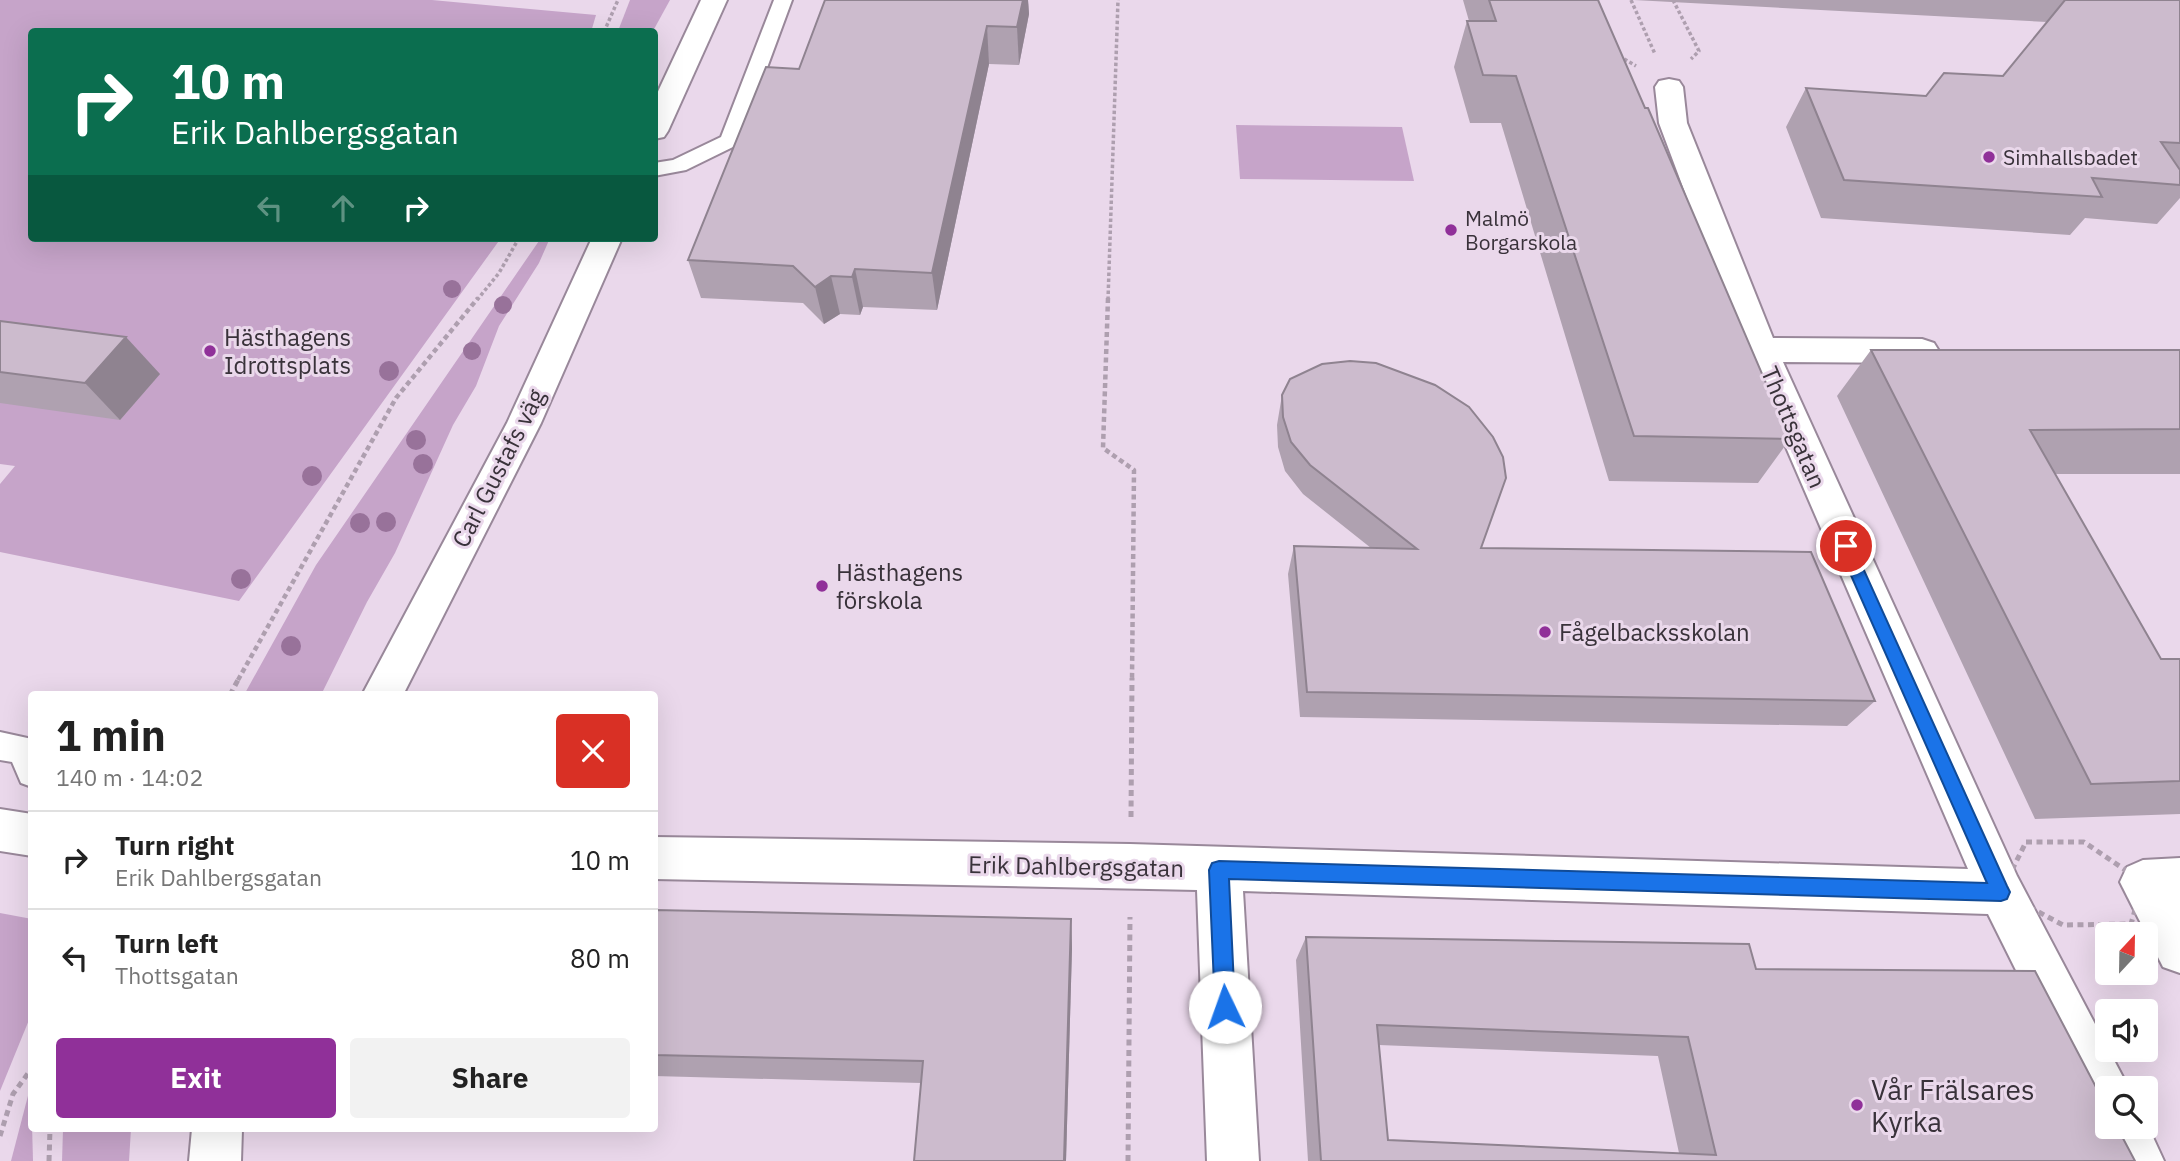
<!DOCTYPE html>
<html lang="en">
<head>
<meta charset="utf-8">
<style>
  :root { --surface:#fff; --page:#f2f2f2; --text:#222; --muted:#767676; --line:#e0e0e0; --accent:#903099 }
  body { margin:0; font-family:"IBM Plex Sans",sans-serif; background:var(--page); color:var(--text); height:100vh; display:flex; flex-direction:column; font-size:26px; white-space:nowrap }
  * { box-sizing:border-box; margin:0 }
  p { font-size:23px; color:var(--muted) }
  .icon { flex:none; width:38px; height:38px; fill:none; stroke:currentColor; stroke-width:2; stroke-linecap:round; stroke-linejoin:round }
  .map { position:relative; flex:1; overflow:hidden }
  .side { position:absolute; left:28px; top:691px; width:630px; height:441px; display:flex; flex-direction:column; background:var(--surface); border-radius:7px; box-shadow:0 7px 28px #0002 }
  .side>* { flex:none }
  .hud { position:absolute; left:28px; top:28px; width:630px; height:214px; border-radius:7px; box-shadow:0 7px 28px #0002; background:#0b6e4f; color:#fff; overflow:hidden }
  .needle { width:46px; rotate:22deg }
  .tools { position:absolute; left:2095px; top:922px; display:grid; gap:14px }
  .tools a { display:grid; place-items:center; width:63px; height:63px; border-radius:7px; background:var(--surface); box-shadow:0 7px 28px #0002; font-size:35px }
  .pin { position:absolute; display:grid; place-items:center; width:60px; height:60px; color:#fff; margin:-30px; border:4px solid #fff; border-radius:50%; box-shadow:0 2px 7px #0007 }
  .me { position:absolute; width:77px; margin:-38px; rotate:357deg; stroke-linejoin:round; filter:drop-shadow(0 0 5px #0008) }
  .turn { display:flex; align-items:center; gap:24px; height:147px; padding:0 28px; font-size:32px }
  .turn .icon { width:91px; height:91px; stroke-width:2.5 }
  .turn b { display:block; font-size:49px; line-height:60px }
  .lanes { display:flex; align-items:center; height:66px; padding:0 28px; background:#0003; justify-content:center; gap:35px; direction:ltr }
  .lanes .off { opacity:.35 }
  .round { display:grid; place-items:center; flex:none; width:74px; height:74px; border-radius:7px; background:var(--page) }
  .overview { display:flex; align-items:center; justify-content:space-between; height:119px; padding:0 28px }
  h1 { font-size:42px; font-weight:700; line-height:52px }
  .button { display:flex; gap:14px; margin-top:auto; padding:14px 28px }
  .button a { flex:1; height:80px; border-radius:7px; background:var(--accent); color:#fff; font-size:28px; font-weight:700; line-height:80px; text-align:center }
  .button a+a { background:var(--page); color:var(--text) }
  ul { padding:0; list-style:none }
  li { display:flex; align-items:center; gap:21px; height:98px; padding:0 28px; border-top:2px solid var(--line) }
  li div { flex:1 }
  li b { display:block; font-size:26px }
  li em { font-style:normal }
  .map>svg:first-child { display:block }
  .green { fill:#c6a4c9 }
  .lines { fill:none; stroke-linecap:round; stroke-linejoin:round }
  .lane-casing { stroke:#99889a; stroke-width:4 }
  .street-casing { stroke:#99889a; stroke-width:4 }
  .secondary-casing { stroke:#99889a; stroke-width:4 }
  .path-far2 { stroke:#ae9faf; stroke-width:3.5; stroke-dasharray:3.5 2.5; stroke-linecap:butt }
  .path-far1 { stroke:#ae9faf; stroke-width:4.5; stroke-dasharray:5 3.5; stroke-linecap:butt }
  .path { stroke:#ae9faf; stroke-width:5; stroke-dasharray:6 4.5; stroke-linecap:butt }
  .lane { fill:#fff; fill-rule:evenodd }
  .street { fill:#fff; fill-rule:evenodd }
  .secondary { fill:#fff; fill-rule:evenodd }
  .tree { fill:#98729a }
  .wall { fill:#afa1b0; fill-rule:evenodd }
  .shaded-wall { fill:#8f8390 }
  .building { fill:#ccbbcd; stroke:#8f8390; stroke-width:2; fill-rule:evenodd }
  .route { fill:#1a73e8; stroke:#114b97; stroke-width:2 }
  .poi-dot { fill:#903099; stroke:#ead8eb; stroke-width:2.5 }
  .labels { text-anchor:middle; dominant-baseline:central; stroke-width:6; stroke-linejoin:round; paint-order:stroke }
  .far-poi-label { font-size:21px; fill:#39323a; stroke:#ead8eb; text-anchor:start }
  .poi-label { font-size:24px; fill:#39323a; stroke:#ead8eb; text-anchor:start }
  .street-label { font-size:24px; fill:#39323a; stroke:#ead8eb }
  .near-poi-label { font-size:28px; fill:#39323a; stroke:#ead8eb; text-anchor:start }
</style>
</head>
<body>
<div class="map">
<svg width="2180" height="1161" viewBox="0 0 2180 1161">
  <rect width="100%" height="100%" fill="#ead8eb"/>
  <g class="green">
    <path d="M0,0h432l164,15 -5,17h-559v206h469l-262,363 -239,-49v-68l15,-18 -15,-2z"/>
    <path d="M630,0h40l-17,31h-35z"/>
    <path d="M1236,125l166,2 12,54 -174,-2z"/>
    <path d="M541,238h9l-11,25 -40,63 -23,60 -23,39 -58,128 -28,49 -46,93h-77l72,-130z"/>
    <path d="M0,913l32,6 -1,96 -31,76z"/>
    <path d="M31,1087l2,74h-22l19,-73z"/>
    <path d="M63,1129h68l-2,32h-67z"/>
  </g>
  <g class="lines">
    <g class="lane-casing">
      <g id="lane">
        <path d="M774,0h18l-52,141 -3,4 -51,25 -32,6v-13l19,-3 48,-23z"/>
        <path d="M0,732l32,7v48l-11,-4 -9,-21 -12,-2z"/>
      </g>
    </g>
    <g class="street-casing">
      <g id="street">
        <path d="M1669,79l10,2 4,6 4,36 86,215 149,1 12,4 5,8 -5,8 -12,4 -139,-1 234,514 108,205 3,7h-21v39h39v-5l18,39h-53l-15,-34 2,-6 -9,-4 -101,-203 -745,-23 16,270h-52l-10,-271 -543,-11v-42l476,7 838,25 -224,-519 -85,-227 -4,-36 4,-6z"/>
        <path d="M0,809l32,5v42l-32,-5z"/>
        <path d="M2180,858v115l-17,-6 -43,-85 7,-15 16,-7z"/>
      </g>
    </g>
    <g class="secondary-casing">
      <g id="secondary">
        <path d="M701,0h26l-59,131 -4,6 -10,2v-39z"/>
        <path d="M592,238h30l-81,185 -138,272h-41l145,-272z"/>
        <path d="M192,1129h50l-1,32h-52z"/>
      </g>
    </g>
    <g class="path-far2">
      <path d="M1631,0l24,54"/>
      <path d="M1673,0l26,51 -8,8"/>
      <path d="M604,32l14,-32"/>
      <path d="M1619,56l17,10"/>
      <path d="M477,300l22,-27 20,-35"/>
      <path d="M1108,300l10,-300"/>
    </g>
    <g class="path-far1">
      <path d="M1108,298l-5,150 31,22 -2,210"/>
      <path d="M238,680l158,-282 82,-100"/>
    </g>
    <g class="path">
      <path d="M230,695l9,-17"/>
      <path d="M1131,817l1,-139"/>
      <path d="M2026,842h58l59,40 -12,42 -68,1 -62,-33z"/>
      <path d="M0,1136l13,-42 19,-26"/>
      <path d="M49,1161l1,-32"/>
      <path d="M1128,1161l2,-244"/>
    </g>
    <use href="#lane" class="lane"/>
    <use href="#street" class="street"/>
    <use href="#secondary" class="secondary"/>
  </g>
  <g class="tree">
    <circle cx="452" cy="289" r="9"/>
    <circle cx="503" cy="305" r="9"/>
    <circle cx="472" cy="351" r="9"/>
    <circle cx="389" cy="371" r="10"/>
    <circle cx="416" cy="440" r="10"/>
    <circle cx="423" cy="464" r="10"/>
    <circle cx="312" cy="476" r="10"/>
    <circle cx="386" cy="522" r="10"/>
    <circle cx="360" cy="523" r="10"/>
    <circle cx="241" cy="579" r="10"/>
    <circle cx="291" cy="646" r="10"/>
  </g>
  <g class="wall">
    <path d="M825,0h203l1,14 -10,51 -30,-1 -52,246 -74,-3 -3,8 -20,-1 -16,10 -21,-21 -102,-5 -13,-38 111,-191z"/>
    <path d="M1463,0h135l192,439 -32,44 -149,-2 -108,-358h-31l-16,-56 13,-46h2z"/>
    <path d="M1634,0h546v198l-23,26 -72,-6 -15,17 -249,-17 -35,-91 20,-39 120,8 77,-20 44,-54z"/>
    <path d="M0,321l160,53 -40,46 -120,-17z"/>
    <path d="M1871,350h309v124h-125l106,185h19v155l-145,5 -198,-423z"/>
    <path d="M1282,395l199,153 394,153 -28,25 -547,-9 -12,-143 6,-28 77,2 -68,-54 -18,-23 -7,-24 -1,-22z"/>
    <path d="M654,910l417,9 1,29 -6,213h-152l7,-78 -267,-7z"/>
    <path d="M1306,937l450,32 379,192h-827l-12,-201zM1379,1045l279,11 21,97 -291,-13z"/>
  </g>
  <g class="shaded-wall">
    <path d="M1023,0h5l1,14 -10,51 -2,-38z"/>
    <path d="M987,26l2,38 -52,246 -5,-37z"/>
    <path d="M855,269l8,38 -3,8 -8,-38z"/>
    <path d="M831,276l9,38 -16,10 -9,-37z"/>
    <path d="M126,337l34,37 -40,46 -35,-37z"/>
    <path d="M1071,919l1,29 -6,213h-2z"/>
  </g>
  <g class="building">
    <path d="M825,0h198l-6,27 -30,-1 -55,247 -77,-4 -3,8 -21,-1 -16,11 -22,-21 -105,-6 78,-193 33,2z"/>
    <path d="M1489,0h109l47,108h3l142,331 -156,-3 -118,-360 -33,-1 -16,-54h29z"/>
    <path d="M2065,0h115v143l-19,-1 19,28v15l-88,-7 10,19 -258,-17 -38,-92 120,8 18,-23 59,3z"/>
    <path d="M0,321l126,16 -41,46 -85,-11z"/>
    <path d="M1871,350h309v79l-150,1 131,229h19v122l-89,3z"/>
    <path d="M1350,361l26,2 59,22 34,22 24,30 10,20 3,21 -25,70 330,4 64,149 -568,-9 -13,-146 123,3 -107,-84 -19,-23 -8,-25 -1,-22 8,-16 32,-15z"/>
    <path d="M654,910l417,9 -7,242h-150l9,-100 -269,-6z"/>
    <path d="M1306,937l443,7 7,25 279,2 72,137v19h10l18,34h-814zM1377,1025l311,12 28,118 -328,-15z"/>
  </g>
  <path class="route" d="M1846,539l7,7 154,340 3,6 -3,7 -6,2 -772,-22 6,128 -3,7 -7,3 -7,-3 -3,-7 -6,-137 3,-7 7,-2 768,22 -149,-337z"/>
  <g class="poi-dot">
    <circle cx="1989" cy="157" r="7"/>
    <circle cx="1451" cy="230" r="7"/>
    <circle cx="210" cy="351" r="7"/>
    <circle cx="822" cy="586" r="7"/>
    <circle cx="1545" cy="632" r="7"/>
    <circle cx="1857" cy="1105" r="7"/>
  </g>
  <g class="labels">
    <g class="far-poi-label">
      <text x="2003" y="157">Simhallsbadet</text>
      <text x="1465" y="218">Malmö<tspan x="1465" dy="24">Borgarskola</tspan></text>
    </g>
    <g class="poi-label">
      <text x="224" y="337">Hästhagens<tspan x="224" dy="28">Idrottsplats</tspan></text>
      <text x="836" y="572">Hästhagens<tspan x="836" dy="28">förskola</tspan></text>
      <text x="1559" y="632">Fågelbacksskolan</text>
    </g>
    <g class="street-label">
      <text transform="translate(1794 427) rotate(67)">Thottsgatan</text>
      <text transform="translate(498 468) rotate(-63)">Carl Gustafs väg</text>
      <text transform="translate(1076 866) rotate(1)">Erik Dahlbergsgatan</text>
    </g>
    <g class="near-poi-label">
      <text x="1871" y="1089">Vår Frälsares<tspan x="1871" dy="32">Kyrka</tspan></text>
    </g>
  </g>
</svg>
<div class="tools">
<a><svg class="needle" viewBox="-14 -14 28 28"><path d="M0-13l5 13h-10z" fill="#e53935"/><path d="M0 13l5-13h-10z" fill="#767676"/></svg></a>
<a><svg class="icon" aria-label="sound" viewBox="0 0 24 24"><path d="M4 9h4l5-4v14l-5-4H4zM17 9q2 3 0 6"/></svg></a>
<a><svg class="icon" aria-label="search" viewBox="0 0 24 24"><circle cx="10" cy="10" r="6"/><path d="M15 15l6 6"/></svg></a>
</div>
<div class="pin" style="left:1846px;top:546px;background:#d93025"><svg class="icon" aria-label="arrive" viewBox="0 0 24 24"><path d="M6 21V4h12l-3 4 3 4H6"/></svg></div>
<svg class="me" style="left:1225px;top:1007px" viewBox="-20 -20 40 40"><circle r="19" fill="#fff"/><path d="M0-13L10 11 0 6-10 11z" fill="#1a73e8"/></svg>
<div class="hud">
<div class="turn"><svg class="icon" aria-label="right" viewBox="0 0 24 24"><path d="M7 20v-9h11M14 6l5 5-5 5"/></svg><div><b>10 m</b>Erik Dahlbergsgatan</div></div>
<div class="lanes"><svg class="icon off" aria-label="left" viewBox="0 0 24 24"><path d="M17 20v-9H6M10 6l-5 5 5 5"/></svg><svg class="icon off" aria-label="ahead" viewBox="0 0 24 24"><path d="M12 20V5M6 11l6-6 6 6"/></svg><svg class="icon" aria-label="right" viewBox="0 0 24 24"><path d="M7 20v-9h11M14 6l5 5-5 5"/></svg></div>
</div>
<section class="side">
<div class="overview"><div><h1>1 min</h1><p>140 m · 14:02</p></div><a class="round" style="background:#d93025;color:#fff"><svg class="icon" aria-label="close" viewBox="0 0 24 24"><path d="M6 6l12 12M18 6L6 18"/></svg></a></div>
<ul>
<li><svg class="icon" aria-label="right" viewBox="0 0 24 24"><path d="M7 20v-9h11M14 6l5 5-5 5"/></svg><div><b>Turn right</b><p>Erik Dahlbergsgatan</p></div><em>10 m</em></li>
<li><svg class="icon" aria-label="left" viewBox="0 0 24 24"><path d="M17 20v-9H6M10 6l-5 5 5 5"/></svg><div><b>Turn left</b><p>Thottsgatan</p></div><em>80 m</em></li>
</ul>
<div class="button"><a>Exit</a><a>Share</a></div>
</section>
</div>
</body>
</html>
